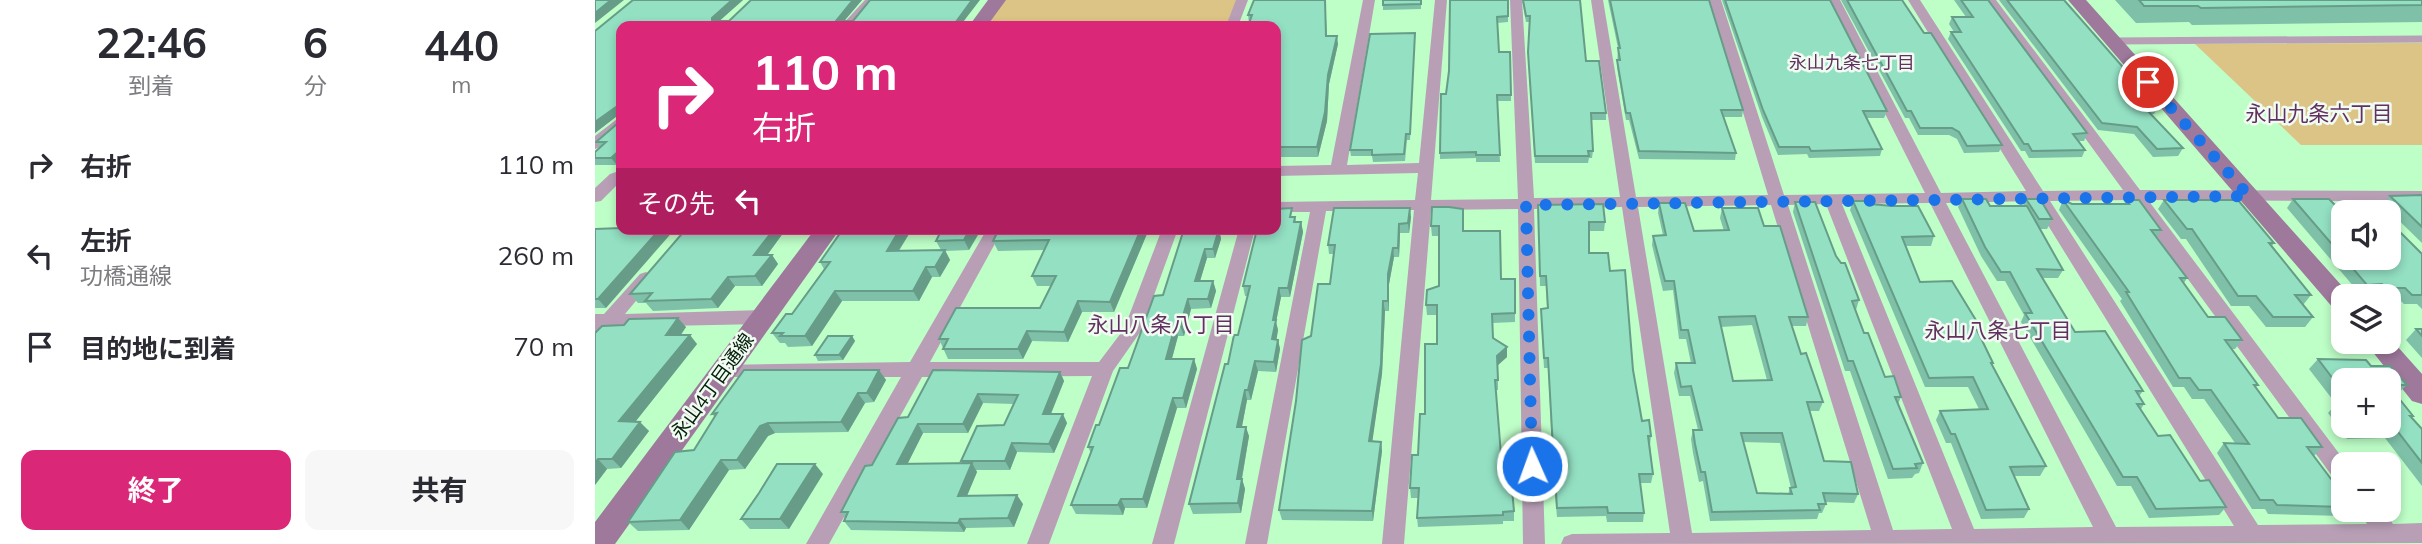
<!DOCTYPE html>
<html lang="ja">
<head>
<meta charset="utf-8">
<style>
  :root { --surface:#fff; --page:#f7f7f7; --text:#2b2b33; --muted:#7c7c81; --accent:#db2777 }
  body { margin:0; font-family:Mulish,"Noto Sans JP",sans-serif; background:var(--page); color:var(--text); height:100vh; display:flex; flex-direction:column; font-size:26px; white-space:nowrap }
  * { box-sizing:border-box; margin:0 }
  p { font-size:23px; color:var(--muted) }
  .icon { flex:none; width:38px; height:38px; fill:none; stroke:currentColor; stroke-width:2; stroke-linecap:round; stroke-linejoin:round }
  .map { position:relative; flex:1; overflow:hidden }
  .panel { display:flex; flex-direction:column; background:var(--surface); width:595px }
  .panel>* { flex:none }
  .banner { position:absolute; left:21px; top:21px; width:665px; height:214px; border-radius:14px; box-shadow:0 4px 10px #0003; background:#db2777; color:#fff; overflow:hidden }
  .controls { position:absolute; left:1736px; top:200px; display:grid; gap:14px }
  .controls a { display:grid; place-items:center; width:70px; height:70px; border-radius:14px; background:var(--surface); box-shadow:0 4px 10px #0003; font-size:35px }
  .pin { position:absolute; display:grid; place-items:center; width:60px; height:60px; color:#fff; margin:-30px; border:4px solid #fff; border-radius:50%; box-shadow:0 2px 7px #0007 }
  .me { position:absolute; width:77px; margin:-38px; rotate:358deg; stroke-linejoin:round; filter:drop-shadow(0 0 5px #0008) }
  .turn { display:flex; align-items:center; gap:24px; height:147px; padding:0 21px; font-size:32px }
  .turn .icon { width:91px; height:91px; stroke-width:2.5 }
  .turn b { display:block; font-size:49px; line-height:60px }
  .then { display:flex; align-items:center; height:66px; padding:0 21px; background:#0003; gap:14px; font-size:26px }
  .eta { display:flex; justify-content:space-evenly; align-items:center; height:119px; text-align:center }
  .eta b { font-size:42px; font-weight:700; line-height:49px }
  .button { display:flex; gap:14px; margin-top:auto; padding:14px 21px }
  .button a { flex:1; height:80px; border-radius:14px; background:var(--accent); color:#fff; font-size:28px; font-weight:700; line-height:80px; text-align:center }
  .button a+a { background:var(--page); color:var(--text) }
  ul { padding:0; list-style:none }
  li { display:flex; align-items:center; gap:21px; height:91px; padding:0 21px }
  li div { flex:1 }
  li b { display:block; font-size:26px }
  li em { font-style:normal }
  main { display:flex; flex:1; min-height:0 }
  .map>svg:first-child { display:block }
  .green { fill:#dcc386 }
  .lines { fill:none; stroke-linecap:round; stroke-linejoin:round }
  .lane { stroke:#b89fb6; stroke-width:7 }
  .street { fill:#b89fb6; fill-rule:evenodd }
  .secondary { fill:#9e799c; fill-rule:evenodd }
  .wall { fill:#7ec1a8; fill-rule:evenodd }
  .shaded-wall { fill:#679d88 }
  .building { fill:#93e0c3; stroke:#679d88; stroke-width:2; fill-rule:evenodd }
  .route { stroke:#1a73e8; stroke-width:12; stroke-dasharray:0 21.6 }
  .labels { text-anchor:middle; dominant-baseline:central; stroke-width:5; stroke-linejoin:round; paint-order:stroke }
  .far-neighbourhood-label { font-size:18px; fill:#623061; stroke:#f0fcf1 }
  .street-label { font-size:19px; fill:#051d0a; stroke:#f0fcf1 }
  .neighbourhood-label { font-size:21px; fill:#623061; stroke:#f0fcf1 }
</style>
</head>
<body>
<main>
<section class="panel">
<div class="eta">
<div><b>22:46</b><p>到着</p></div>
<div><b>6</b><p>分</p></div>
<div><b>440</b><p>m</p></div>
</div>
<ul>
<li><svg class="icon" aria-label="right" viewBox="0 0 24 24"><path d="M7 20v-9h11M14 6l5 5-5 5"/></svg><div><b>右折</b></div><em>110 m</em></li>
<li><svg class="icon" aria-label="left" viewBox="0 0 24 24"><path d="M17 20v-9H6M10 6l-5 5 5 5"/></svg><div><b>左折</b><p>功橋通線</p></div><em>260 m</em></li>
<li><svg class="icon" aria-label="arrive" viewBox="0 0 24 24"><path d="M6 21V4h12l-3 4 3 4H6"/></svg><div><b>目的地に到着</b></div><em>70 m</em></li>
</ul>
<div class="button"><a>終了</a><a>共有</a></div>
</section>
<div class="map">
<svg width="1827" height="544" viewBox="0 0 1827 544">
  <rect width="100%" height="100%" fill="#befec7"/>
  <g class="green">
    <path d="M402,0h245l-10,26h-254z"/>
    <path d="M1827,43v102h-121l-106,-101z"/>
  </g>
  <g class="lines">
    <path class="lane" d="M1518,41l309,-2"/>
    <g class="street">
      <path d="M270,0h13l-24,26h-13z"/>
      <path d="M641,0h12l-10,26h-12z"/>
      <path d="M768,0h12l-28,165 72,-2 16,-163h12l-16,200 87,-1 -8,-199h12l12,198 86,-1 -29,-197h12l33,197 132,-2 -59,-195h12l63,195 141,-2 -97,-193h12l101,193 85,-2 -118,-191h12l123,191 80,-1 -139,-190h12l144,190 282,1v10h-48l10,11h-18l-10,-11 -208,-1 199,264h-4v19l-8,-3 -205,-280 -80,1 208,324 109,-1 -9,-15h24l11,15 29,-1v20l-861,1 3,-7 8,-3 98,-1 -48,-326 -88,2 11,335h-22l-5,-335 -87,1 -27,334h-22l32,-334 -88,1 -59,333h-22l65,-332h-34v-10l139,-2 3,-27 -142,3v-10l55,-1zM1438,201l201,325 -118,1 -170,-324zM1335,203l163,324 -119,2 -132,-325zM1231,204l126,325 -59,1 -105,-325zM1176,205l100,325 -179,3 -54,-326z"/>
      <path d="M26,116v12l-21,19 -5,2v-13z"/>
      <path d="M21,172l5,2v7l-20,20 -6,1v-14l15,-14z"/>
      <path d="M392,229h16l-73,133h169l25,-33 38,-100h16l-37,102 -28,40 -64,173h-22l65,-168 -170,1 -93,167h-23l95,-167h-178l-7,-2 -3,-5 3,-5 194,-3z"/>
      <path d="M644,229h16l-81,315h-22z"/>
      <path d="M51,272l9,6 -30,36 138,-4 6,2 3,5 -3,5 -6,2 -150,3 -11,14 -7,2v-29h9l36,-40z"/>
    </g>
    <g class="secondary">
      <path d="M393,0h18l-19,26h-18z"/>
      <path d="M1473,0h18l265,296h-8v16l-9,-3z"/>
      <path d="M220,229h25l-225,315h-20v-22z"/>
      <path d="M1794,337l33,37v30l-10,-3 -48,-60h25z"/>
    </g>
  </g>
  <g class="wall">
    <path d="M38,0h110l-24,21h10l22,-21h111l-18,21 116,5h-339v135l-4,4h-22v-13l5,-5 -4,-5 22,-19 -1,-7 -22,17v-102z"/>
    <path d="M730,0l2,36 11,8 -9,40 -2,37 -9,36h-42v-131l-27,-3 -1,-8z"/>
    <path d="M826,0v9l-38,1v-5z"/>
    <path d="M913,0v22l-11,1 2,29 12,43v6h-14l3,61h-24v-4l-36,1v-6l9,-82z"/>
    <path d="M927,0h58l6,61 20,52v7h-15l2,31 -1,7h-3l-1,5h-53l-7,-105 1,-36h-3z"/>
    <path d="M1013,0h101l34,110 -1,7h-18l12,36 -1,7 -96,-1 -10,-39h-3l-9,-53 1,-19z"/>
    <path d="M1127,0h108l57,111 -3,7h-17l15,31 -2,7 -71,2 -2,-4 -29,1 -16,-38z"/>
    <path d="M1246,0h61l100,145 -3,7 -35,1 -7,-14 -8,-4h-31l-9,-17h-4z"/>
    <path d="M1359,0h34l99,133 -3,8h-5l6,9 -3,7 -53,1 -4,-7h-4l-73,-112 3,-7h3l-5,-8 3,-7h14z"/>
    <path d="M1404,0h65l94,107 -4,7h-3l32,34 -5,8 -25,1 -19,-23 -36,-4z"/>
    <path d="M1520,0h307v22l-230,3 -3,-3 -53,1z"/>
    <path d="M820,33l-5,107h-3l-2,21 -32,1 -1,-6h-21l-1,-6z"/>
    <path d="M1827,195v48l-39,-38 7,-9z"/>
    <path d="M1367,199l28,7h33l3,-7 26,20 -5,10h-7l23,41 -5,8h-16l33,54 68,59 -4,5 5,8 -3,5 17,27 68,71 -7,8 -70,3 -18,-32h-14l-96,-164 3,-7 -19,-34h-8l-16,-25 -23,-49z"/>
    <path d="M1698,199l50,58 79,-3v55l-5,-5h-13l-7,-7 -20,-1 -2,-2h-15l-73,-86z"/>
    <path d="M1468,200l9,4h52l2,-4 35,30 -4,7 30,41 -3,5 24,34 34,23 -7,9h-3l26,36 -2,2 22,31 44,29 -8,9 29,39v14h7l-7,7 -75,-2 -3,-5h-13l-35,-56 7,-10h11l-31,-44h-12l-8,-12h-11l-53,-86 2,-2 -63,-89z"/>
    <path d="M1569,200l110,43 -2,3 39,49 -8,10 10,12 -8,10h-39l-17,-21h-18l-45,-67h-5l-23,-30z"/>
    <path d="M1258,201l18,3 63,32 -3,10h-25l14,36 62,48 -2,5 13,28 -1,2 54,101 -6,10h-26l15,33 -5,9 -43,1 -30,-76h-5l-10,-23 4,-9 39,-2 -11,-22h-43l-75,-177z"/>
    <path d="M1200,202l41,54 23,44 -3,10 8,23 21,44 16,20 -3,7 25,59 -4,10 -4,1 -3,4 -24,1 -38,-108h-5l-52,-159z"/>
    <path d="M1064,203l35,28h30l-4,-13 2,-10 42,18 44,91 -2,9h-14l9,28 22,48 -4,9h-9l14,50 34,33 -4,9 -29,-1 1,2 -4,9h-3l-2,6 -107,2 -7,-40 -4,1 -6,-29 -2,-14 2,-9h5l-8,-34h-11l-5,-23 2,-10h15l-5,-24h-7l-6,-49 -10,1 -11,-46 1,-9 10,-1 -5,-22zM1157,325l15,55 -34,1 -12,-54zM1148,442l37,1 11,45h-1l-2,6 -31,-1z"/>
    <path d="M943,205l67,17 -1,9h-15v22l21,18 23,99 9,51 9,15 -1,9 3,29 -2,9h-11l4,30 -1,9h-36l-1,-6 -49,1 -3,-33h-6v-35h4l-4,-81h-4l-3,-50v-9l6,-1 -1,-22h-6z"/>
    <path d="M868,209v22l38,48h14v43l-23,1 1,15 14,9v10l-9,8v25h-2l6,77 12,44v10h-11v3l-85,3 -1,-9 1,-20h-7l-1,-10 8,-33 19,-111v-29h-10l-1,-10 13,-19v-50h-7l-1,-10z"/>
    <path d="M698,217h2l1,5h5l2,10 -13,65h-9l-5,25 2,8 -2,10h2l2,9 -4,23 -18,-1 -7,29h-4l-5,27 7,9 -7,43 3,10 -4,24 -48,1 -4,-10 39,-140 10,-29 9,-39h-2l-2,-10z"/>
    <path d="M816,217l-2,16h-9l-1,24h-5l-5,27v27h-4l-3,63 -10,67 9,1 1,9 -9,70 -91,-1 -3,-10 51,-226 3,-30h-4l-1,-9z"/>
    <path d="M0,229l11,79h-11z"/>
    <path d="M91,229h100l-19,26h5l6,9 -16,22h-27l-17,22 -65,3 -7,-8h-8l-8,-9z"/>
    <path d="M248,229h69l-13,22 42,-1 -5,-9 6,-12h35l2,4 -10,17 -24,1 5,9 -10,17h-8l-13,24h-77l-30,45 -24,1 -3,-4h-5l-8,-10 20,-19 32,-45 -4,-7z"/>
    <path d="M404,229h150l-35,83h-32l-14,30 -36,-1 -9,18h-75l-9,-20 101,-31 11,-22h-14l-5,-10 13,-26 -47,1 -5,-10z"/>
    <path d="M624,229l2,10 -6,19h-8l-7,23h13l3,10 -5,17 -20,1 -7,27h-6l-6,23h22l3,10 -11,39h-9l-30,100h-22l-2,7 -47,-1 -5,-9 20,-52 -3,-6 75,-152z"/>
    <path d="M91,327l-5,8 16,9 -62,78 14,9 -28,37 -14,1 -12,16v-152z"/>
    <path d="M1821,329h6v29l-16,-18z"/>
    <path d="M257,336l3,5 -12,19 -25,1 -3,-6z"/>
    <path d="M1723,359l53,7 36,19 -11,10 17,21 -1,1 10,12v57l-37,-48 -38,1 -19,-26 8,-9 -27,-35zM1748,380l46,45h-46z"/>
    <path d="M284,370l7,10 -12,22 -9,1 -17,29 -73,1 -7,3 -23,33 -16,1 -40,60 -51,1 -10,-9 66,-72 21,-33 -3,-3z"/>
    <path d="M338,370l127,2 4,9 -13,33 16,9 -13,30 -37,-1 -7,18h-34l1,2 -10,24 56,8 -9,23 -48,1 -2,4 -113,-2 -7,-9 1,-3 -4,-6 31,-47 36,-48zM388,403l30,1 -9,21 -43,36 1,2 -55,1 16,-31h45z"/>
    <path d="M228,474l-34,55h-39l-9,-10z"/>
  </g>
  <g class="shaded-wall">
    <path d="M16,0h13l-29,23v-10z"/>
    <path d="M137,0h11l-27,24 -4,-3v-3z"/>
    <path d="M258,0h9l-22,26 -4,-5z"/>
    <path d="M377,0h8l-20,26h-7z"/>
    <path d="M742,36l1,8 -9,40 -2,37 -9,36 -1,-10 11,-72z"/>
    <path d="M21,107l5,6 -26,20v-11z"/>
    <path d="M26,149v12l-4,4 -6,-7z"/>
    <path d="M815,208l1,9 -2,16 -1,-10z"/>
    <path d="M706,222l2,10 -13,65 -2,-9z"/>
    <path d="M804,224l1,9 -1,24 -1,-9z"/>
    <path d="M65,229h15l-69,79 -8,-9z"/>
    <path d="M179,229h12l-26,36 -6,-10z"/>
    <path d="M305,229h12l-20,32 -5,-10z"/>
    <path d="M375,229h7l2,4 -10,17 -5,-10z"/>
    <path d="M546,229h8l-35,83 -4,-10z"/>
    <path d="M624,229l2,10 -6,19 -2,-9z"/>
    <path d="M798,248l1,9 -5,27v27l-1,-10v-27z"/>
    <path d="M610,249l2,9 -10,33 -2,-10z"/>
    <path d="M350,250l5,10 -10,17 -5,-10z"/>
    <path d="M177,255l6,9 -16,22 -7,-10z"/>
    <path d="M331,267l6,10 -13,24 -6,-10z"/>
    <path d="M133,277l7,9 -17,22 -7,-9z"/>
    <path d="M618,281l3,10 -5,17 -3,-9z"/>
    <path d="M684,288l2,9 -5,25 2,8 -3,19 -3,-10 1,-19z"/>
    <path d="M240,291l7,10 -30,45 -7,-10z"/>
    <path d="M593,299l3,10 -7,27 -4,-10z"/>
    <path d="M483,301l4,11 -14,30 -4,-10z"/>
    <path d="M788,301l2,10 -3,63 -11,77 -2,-10z"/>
    <path d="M83,318l8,9 -12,17 -8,-9z"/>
    <path d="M580,326l3,10 -9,33 -3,-10z"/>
    <path d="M432,331l5,10 -9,18 -5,-10z"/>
    <path d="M95,335l7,9 -69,87 -9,-10z"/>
    <path d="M257,336l3,5 -12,19 -4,-5z"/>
    <path d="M683,340l2,9 -4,23 -2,-10z"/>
    <path d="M912,347v10l-9,8 -1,-9z"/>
    <path d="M599,359l3,10 -11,39 -3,-10z"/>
    <path d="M660,361l3,10 -7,29 -3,-10z"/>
    <path d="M284,370l7,10 -12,22 -7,-9z"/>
    <path d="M465,372l4,9 -17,42 -4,-9z"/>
    <path d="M650,390l2,10 -7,36 -3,-9z"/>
    <path d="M263,393l7,10 -17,29 -7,-10z"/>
    <path d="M383,394l5,9 -15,30 -5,-9z"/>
    <path d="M578,398l4,10 -30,100 -4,-9z"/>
    <path d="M468,414l4,9 -13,30 -5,-9z"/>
    <path d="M45,422l9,9 -28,37 -9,-9z"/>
    <path d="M173,423l7,10 -7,3 -23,33 -8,-9 23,-34z"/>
    <path d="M323,424l5,9 -20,40 -6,-9z"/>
    <path d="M651,427l3,9 -9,53 -3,-10z"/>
    <path d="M786,442l1,9 -9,70 -1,-10z"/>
    <path d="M417,443l5,9 -7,18 -5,-9z"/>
    <path d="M3,459l9,10 -12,16v-22z"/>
    <path d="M126,460l8,10 -40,60 -9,-10z"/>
    <path d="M377,463l5,9 -14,33 -5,-9z"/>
    <path d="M220,464l8,10 -34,55 -9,-10z"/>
    <path d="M647,479l3,10 -4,24 -3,-10z"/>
    <path d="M422,495l6,9 -9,23 -6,-9z"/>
    <path d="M526,499l4,9 -2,7 -5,-10z"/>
    <path d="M365,519l6,9 -2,4 -6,-9z"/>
  </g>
  <g class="building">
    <path d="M0,0h16l-16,13z"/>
    <path d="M38,0h99l-20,18v3h17l22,-21h102l-17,21h17l17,-21h102l-19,26h-332v123l-10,9h-16v-6l11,-10h-10l22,-19 -2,-16 -21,15v-91z"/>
    <path d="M659,0h71l1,36h11l-9,39 -3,37 -8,35h-41v-121h-28l4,-11h-4z"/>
    <path d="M788,0h38v4l-38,1z"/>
    <path d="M855,0h58v16l-11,1 2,35h11l1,43h-14l3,60h-24v-3l-36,1 1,-59h5l3,-23z"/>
    <path d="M928,0h57l6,61h13l7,52h-15l2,38h-5l1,5h-54l-7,-104 2,-36h-4z"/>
    <path d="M1015,0h99l34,110h-22l15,43 -97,-2 -9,-38h-4l-9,-53h3l-2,-12h2z"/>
    <path d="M1130,0h105l57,111h-24l19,38 -71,2 -2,-4h-30l-16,-37z"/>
    <path d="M1252,0h55l22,33h7l71,112 -35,1 -8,-14 -7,-4h-32l-9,-17h-4z"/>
    <path d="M1366,0h27l99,133 -14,1 12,16 -53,1 -4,-7h-4l-73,-112h10l-9,-15h21z"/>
    <path d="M1412,0h57l94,107h-14l39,41 -26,1 -20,-22 -35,-4z"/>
    <path d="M1544,0h283v5l-221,3 -3,-2h-54z"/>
    <path d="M820,33l-5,101h-4l-2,20 -32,1v-5h-22l20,-116z"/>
    <path d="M1827,195v32l-32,-31z"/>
    <path d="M1367,199h24l4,7h37l36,64 -26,-1 38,63 30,-1 38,60h-7l8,13h-7l21,32 12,-1 30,46 9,-1 17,27 -70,2 -19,-32h-14l-98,-164h7l-22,-41h-9l-16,-25z"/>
    <path d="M1431,199h14l12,20h-13z"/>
    <path d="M1698,199h36l14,14v44z"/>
    <path d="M1468,200l9,4h57l-3,-4h13l22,30h-10l36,48h-7l28,39h17l17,23h-17l33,45h-4l24,33h23l21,29h-15l36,48v12l-66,-2 -4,-5h-13l-36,-57 25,1 -38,-54h-12l-9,-12h-11l-53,-86h3z"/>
    <path d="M1569,200h74l36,43h-5l42,52h-16l18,22h-40l-17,-21h-18l-46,-67h-5z"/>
    <path d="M1258,201h17l1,3 21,2h26l16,30 -32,1 18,45 32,-1 30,49h-5l16,33h-2l55,103 -36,1 19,42 -43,1 -31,-76h-4l-11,-23 48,-2 -15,-32 -44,1z"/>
    <path d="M1200,202h20l21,54 5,7h4l14,37 -7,1 12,32h4l17,44 9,-1 7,21h-6l28,66 -8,1 2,4 -24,1 -40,-108h-5z"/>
    <path d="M1064,203h26l9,28 35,-1 -7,-22h36l6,18h16l28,91h-19l12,37 5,-1 17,49h-16l17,59 27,1 7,32 -35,-1 3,11h-8l2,6 -108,2 -7,-40h-4l-6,-28 -2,-14h9l-11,-44 -10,1 -5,-24h19l-7,-33h-7l-7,-49h-9l-12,-45 13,-1zM1160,316l17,64 -39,1 -14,-64zM1146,433h41l14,54 -6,1 2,6 -35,-1z"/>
    <path d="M1008,204l2,18h-16v31h19l2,18 15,-1 8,100 9,51 7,-1 2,16h-3l5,38h-14l5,39h-36l-1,-6 -50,1 -2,-33h-6l-1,-26h5l-5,-91h-4l-3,-49 7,-1 -2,-32h-6l-2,-71z"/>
    <path d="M837,207h17l14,2v22h37l1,48h14v34l-23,1 1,24 14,9 -10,9 1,24h-3l7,87h8l4,44 -11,1v3l-86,3 2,-30h-9l2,-33h6l2,-41h5v-70h12v-39h-11l1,-15 12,-4v-60h-8z"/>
    <path d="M697,208l-2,9h5l-1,5h7l-13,66h-9l-6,32h3l-4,19 6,1 -4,22 -19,-1 -7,29h-3l-8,37h9l-9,52h5l-4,24 -49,1 36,-140h3l6,-29h4l12,-49h-7l14,-57h19v-20z"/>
    <path d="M739,208h76l-2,15 -9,1 -1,24h-5l-5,26v27h-5l-2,63 -12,77 12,1 -9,69 -93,-1 17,-109 6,-61 9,-4 7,-52h12l5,-39h-7z"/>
    <path d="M1794,226h5l28,28v41h-10l-7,-7h-19l-4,-4 -15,1 -24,-28h46z"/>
    <path d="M26,228l39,1 -62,70h-3v-70z"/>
    <path d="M91,229h88l-20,26h18l-17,21 -27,1 -17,22 -66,2 7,-8 -22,1z"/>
    <path d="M248,229h57l-13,22 58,-1 -10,17h-9l-13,24h-78l-30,45h-25l3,-3h-11l14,-19h6l38,-52h-10z"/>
    <path d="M347,229h28l-6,11 -28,1z"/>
    <path d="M404,229h142l-31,73 -32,-1 -14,31 -37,-1 -9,18h-75l5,-10h-9l17,-31h84l16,-32h-24l17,-36 -56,1z"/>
    <path d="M589,229h35l-6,20h-8l-10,32h18l-5,18h-20l-8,27h-5l-9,33h28l-11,39h-10l-30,101h-22l-3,6h-47l22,-58h-5l8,-22h3l21,-57h8l26,-72 9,-1z"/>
    <path d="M83,318l-12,17h24l-71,86 21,1 -28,37h-14l-3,4v-130l7,-7 22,-1 5,-6z"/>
    <path d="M1821,329h6v7z"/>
    <path d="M233,336h24l-13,19h-24z"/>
    <path d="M1723,359l48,1 5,6h19l17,19h-18v-5h-46v12z"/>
    <path d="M149,370h135l-12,23h-9l-17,29 -73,1 -8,3 -23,34h-16l-41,60 -52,2 47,-70 19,-2 23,-37 -5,1z"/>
    <path d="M338,370l127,2 -17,42h20l-14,30 -37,-1 -7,18h-44l16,-35 27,-1 14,-30 -40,-1 -15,30h-45l-21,40 75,-1 -14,33 59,-1 -9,23 -48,1 -2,4 -114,-2 4,-9h-7l24,-46 7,-1 26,-47 10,-1z"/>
    <path d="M1794,386l24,30h-3l12,13v34l-27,-35 -39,1 -3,-4h36z"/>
    <path d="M1742,403h6v9z"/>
    <path d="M182,464h38l-35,55h-39l18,-26z"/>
  </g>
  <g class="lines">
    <path class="route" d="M937,466l-6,-261 723,-9 -101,-114"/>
  </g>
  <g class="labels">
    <g class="far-neighbourhood-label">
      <text x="1257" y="62">永山九条七丁目</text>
    </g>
    <g class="street-label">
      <text transform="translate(117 386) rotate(-54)">永山4丁目通線</text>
    </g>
    <g class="neighbourhood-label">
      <text x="1724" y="113">永山九条六丁目</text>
      <text x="566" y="324">永山八条八丁目</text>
      <text x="1403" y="330">永山八条七丁目</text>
    </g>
  </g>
</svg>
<div class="controls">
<a><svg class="icon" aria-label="sound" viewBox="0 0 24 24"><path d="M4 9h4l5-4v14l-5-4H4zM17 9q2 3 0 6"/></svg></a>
<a><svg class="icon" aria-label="layers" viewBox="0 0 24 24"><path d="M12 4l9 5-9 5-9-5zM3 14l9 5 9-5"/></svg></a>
<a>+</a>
<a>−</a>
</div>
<div class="pin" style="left:1553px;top:82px;background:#d93025"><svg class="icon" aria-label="arrive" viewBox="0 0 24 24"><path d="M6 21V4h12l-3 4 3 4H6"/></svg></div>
<svg class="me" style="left:937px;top:466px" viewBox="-20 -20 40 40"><circle r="17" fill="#1a73e8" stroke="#fff" stroke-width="3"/><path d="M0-11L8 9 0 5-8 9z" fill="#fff"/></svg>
<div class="banner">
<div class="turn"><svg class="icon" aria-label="right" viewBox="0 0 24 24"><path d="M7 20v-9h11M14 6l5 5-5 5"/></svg><div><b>110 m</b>右折</div></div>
<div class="then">その先<svg class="icon" aria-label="left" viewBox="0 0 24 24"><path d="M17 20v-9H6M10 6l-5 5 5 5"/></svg></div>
</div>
</div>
</main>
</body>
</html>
